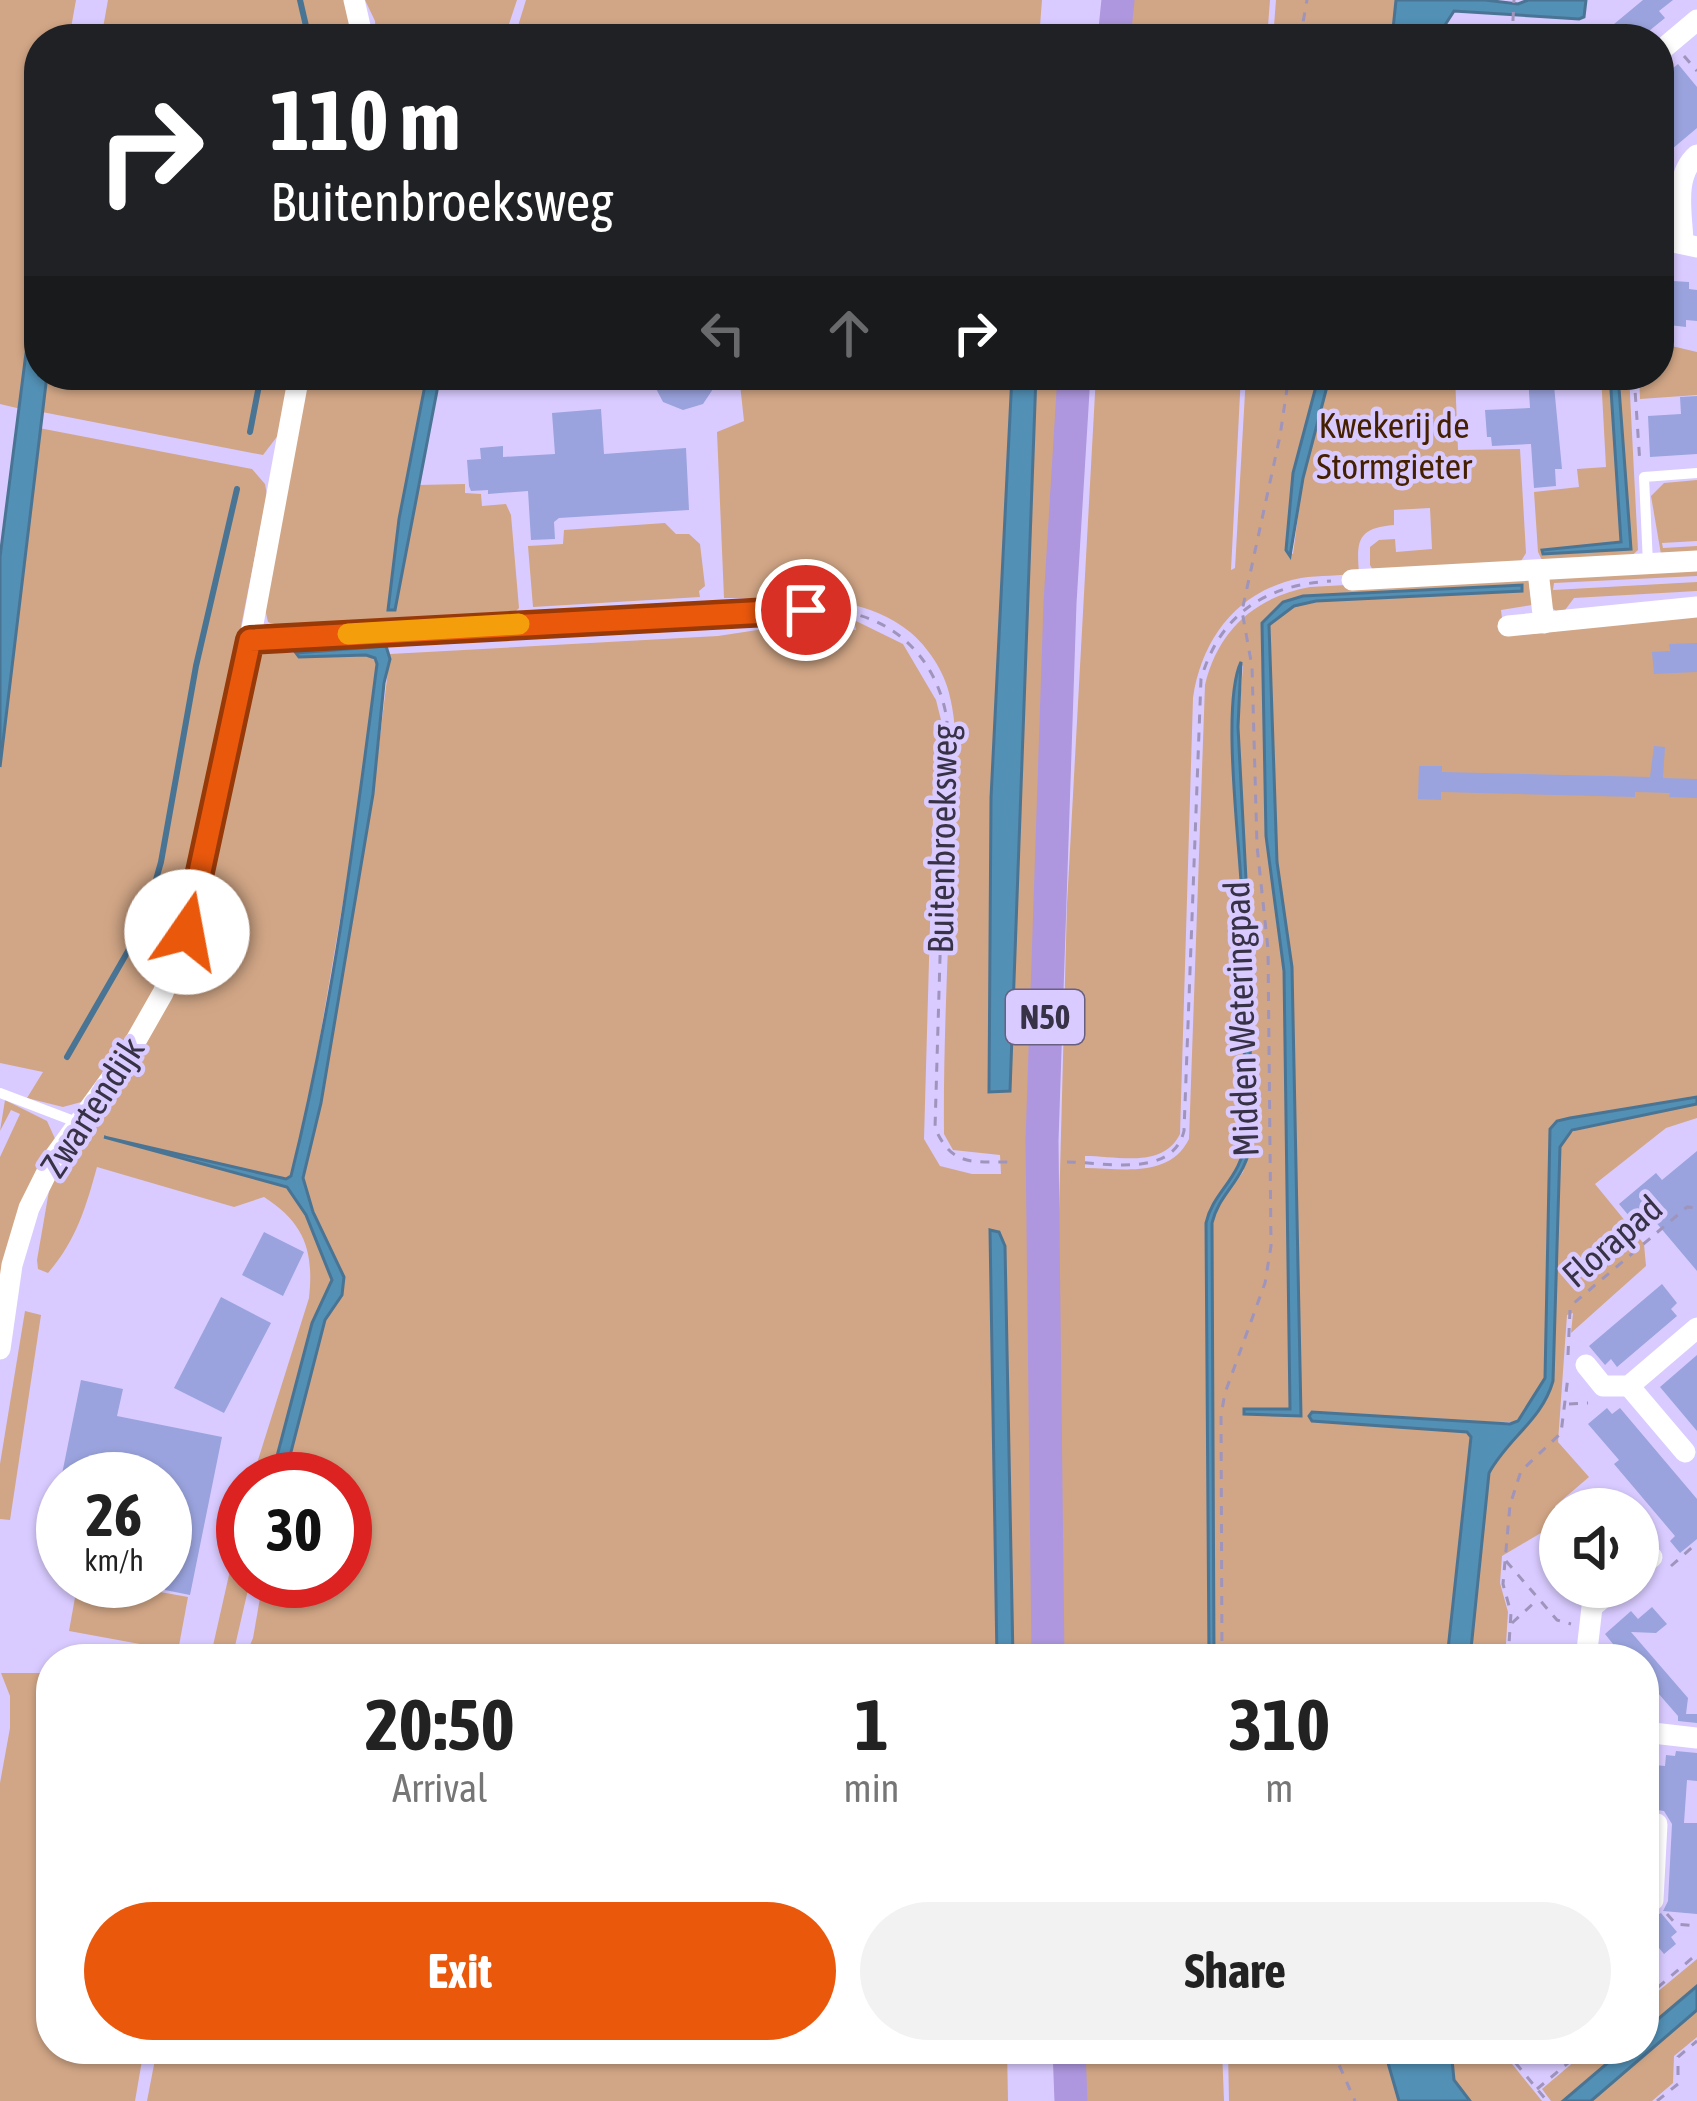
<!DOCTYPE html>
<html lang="en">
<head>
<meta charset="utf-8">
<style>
  :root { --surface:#fff; --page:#f2f2f2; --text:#222; --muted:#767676; --accent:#ea580c }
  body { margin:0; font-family:"Asap Condensed",sans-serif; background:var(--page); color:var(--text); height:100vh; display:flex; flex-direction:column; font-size:45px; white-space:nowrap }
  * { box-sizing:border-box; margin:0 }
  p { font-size:39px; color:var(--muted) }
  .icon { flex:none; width:66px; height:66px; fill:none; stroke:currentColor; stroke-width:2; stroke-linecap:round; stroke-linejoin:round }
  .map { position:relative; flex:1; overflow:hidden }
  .side { position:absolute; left:36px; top:1644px; width:1623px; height:420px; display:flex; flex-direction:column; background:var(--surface); border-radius:48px; box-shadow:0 3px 9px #0004 }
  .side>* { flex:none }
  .guide { position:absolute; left:24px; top:24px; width:1650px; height:366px; border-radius:48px; box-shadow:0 3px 9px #0004; background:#202124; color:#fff; overflow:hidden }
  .buttons { position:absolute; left:1539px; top:1488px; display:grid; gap:24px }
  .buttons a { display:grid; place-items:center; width:120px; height:120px; border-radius:50%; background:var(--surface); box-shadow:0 3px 9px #0004; font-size:60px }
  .speed { position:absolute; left:36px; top:1452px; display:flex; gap:24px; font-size:60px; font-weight:700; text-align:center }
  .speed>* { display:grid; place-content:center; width:156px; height:156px; border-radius:50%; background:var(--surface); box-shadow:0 3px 9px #0004; line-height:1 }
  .speed small { font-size:30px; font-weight:400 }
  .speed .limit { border:18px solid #d22; background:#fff; color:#111 }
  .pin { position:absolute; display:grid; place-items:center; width:102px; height:102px; color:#fff; margin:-51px; border:6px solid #fff; border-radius:50%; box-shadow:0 3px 12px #0007 }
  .me { position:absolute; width:132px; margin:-66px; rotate:12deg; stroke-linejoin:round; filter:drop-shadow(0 0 9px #0008) }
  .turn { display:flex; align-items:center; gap:42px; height:252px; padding:0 48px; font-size:54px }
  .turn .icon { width:156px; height:156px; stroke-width:2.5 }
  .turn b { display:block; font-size:84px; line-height:102px }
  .lanes { display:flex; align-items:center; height:114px; padding:0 48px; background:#0003; justify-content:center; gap:60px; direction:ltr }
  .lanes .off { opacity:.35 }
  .eta { display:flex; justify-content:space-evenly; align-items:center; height:204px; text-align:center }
  .eta b { font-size:72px; font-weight:700; line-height:84px }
  .primary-button { display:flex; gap:24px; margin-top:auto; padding:24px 48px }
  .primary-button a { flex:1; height:138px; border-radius:72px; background:var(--accent); color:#fff; font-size:48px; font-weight:700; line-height:138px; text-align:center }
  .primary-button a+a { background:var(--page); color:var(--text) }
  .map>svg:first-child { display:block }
  .green { fill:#d1a686; fill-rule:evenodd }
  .water { fill:#5290b5; stroke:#4a7494; stroke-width:3 }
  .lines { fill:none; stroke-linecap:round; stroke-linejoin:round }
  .stream { stroke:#4a7494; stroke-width:6 }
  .building { fill:#9aa3dd }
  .path { stroke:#9f94bc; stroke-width:3; stroke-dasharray:9 9; stroke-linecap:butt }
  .service { stroke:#fff; stroke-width:10 }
  .minor { stroke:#fff; stroke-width:21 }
  .trunk { stroke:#ae97de; stroke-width:33 }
  .route-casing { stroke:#983908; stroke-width:30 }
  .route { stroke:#ea580c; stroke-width:21 }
  .slow { stroke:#f59e0b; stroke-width:21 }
  .labels { text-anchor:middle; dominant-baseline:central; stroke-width:9; stroke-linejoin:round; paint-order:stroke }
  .shield { fill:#d9cbff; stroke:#68607e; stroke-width:3 }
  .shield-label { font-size:33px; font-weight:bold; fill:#383246 }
  .park-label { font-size:36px; fill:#442000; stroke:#d9cbff }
  .street-label { font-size:36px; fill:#383246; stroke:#d9cbff }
</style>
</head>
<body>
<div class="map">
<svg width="1697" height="2101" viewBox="0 0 1697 2101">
  <rect width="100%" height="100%" fill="#d9cbff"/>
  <g class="green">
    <path d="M0,0h76l-7,39h-30v212l-18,158 -21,-5z"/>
    <path d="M108,0h240l10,39h-257z"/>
    <path d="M365,0h152l-13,39h-128l-1,-18z"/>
    <path d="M526,0h516l-3,39h-525z"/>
    <path d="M1123,0h147l-3,39h-147z"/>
    <path d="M1276,0h120l-4,39h-119z"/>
    <path d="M1659,343l38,9v43l-57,4 -1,-24h20z"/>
    <path d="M47,375h244l-12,59 -16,21 -221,-43z"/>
    <path d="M308,375h119l-28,144 -11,91h7l23,-125 47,-1v9l16,1 1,12 24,-2 5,11 8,93 -5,5c-38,2 -224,21 -246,9l-5,-22z"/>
    <path d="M739,375h273l-21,423 -2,293 21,-1 26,-715h34l-33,1284h-24l-8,-412 -15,-16 7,428h-753l9,-21 10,-57h82v-102h-61l41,-159 17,-25 -39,-117 18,-75 52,-309 17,-140 328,-18 80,-12 58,6 -2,-10 49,24 33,56 6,24 -9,95 -9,320 16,27 32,8h29l-1,-19 -47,-5 -9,-16c-1,-98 5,-196 8,-294 2,-47 9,-102 -3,-147 -5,-22 -22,-47 -39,-61 -53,-42 -124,-33 -186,-34l-7,-166 27,-11z"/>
    <path d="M1096,375h145l-10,195 4,-2 11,-193h73l-26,99 -7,76 7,4 10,-76 27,-103h125l3,75 62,-1 6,104 -8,13 -143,8 -5,-9v-18l9,-7 16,-1 1,13 36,-3 -2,-41 -36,2v15c-35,3 -38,14 -35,47 -19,5 -39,3 -58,6 -62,12 -99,59 -108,120l-13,436c-17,35 -63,22 -95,22v12c37,0 84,11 104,-29l16,-454c13,-55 50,-88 105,-98l218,-12 4,30 -31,5 3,25 31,-1 162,-21v487l-142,28 -8,103 -2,147 -27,44 -206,-1 155,11 4,6 -24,221h-233l-2,-436 5,-15 26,-36 9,-35 -5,-239 -9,-171 5,-61 -4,-3 -7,64 10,171 4,239 -8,33 -29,41 -3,12 3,436h-146l-5,-410 9,-345zM1524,588l-208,13 -22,5 -25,19 8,237 15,105 9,449 -57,-2 1,-5h45l-6,-438 -18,-135 -5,-207 42,-33z"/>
    <path d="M1601,375h9l11,167 -80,10 90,-4 -13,-173h11l9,175 -11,10 -84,2 -5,-10 -4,-60 45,-5 -2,-18 29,-2z"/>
    <path d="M39,428l213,41 13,15 2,11 -88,445 -38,80 -56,81 -22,6 -36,-9 16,-26 -43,-9v-296z"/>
    <path d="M1697,480v61l-35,2 1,5 34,-2v10l-36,-2 -10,-58 13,-13z"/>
    <path d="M665,523l11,11h13l11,10 5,42 -6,5 1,6 -167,10 -5,-61 35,-2 1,-14z"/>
    <path d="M1697,565v11l-143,7 -1,7 144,-8v9l-123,7 -9,12 -9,1 -8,-6 -2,-26z"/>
    <path d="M259,652l107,3 11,6 -20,159 -49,287 -17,69 -4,3 -183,-42 183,50 19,28 26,65 -20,43 -41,156h-19l57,-181c5,-46 -4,-75 -45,-101l-30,10 -137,-40c-11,40 -21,74 -49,106l-10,-4 -1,-9 13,-75 34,-57 29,-28 71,-135 62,-289z"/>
    <path d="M5,1100l42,21 10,22 -57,167v-153l20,-43 -9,-4 -11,21z"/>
    <path d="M1697,1104v14l-31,10 -71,56 49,60 2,22 -75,67 2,-20 -6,2 -9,127 31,35 -34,29 1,18 -54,32 -2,27 8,29 -3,47h-35l19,-186c17,-29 43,-49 60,-78l10,-248 5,-10 17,-10z"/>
    <path d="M25,1311l16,4 -31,205 -10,-1v-55z"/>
    <path d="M243,1513v68h7l-18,78h-22z"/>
    <path d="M78,1581h20l90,16 -10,54 -109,-20z"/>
    <path d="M1,1673h50v376h93l-9,52h-135v-318l10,-55v-32z"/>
    <path d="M1697,1959v27l-53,45v-28z"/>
    <path d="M1697,2010v27l-23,19 -1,27 -21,18h-61z"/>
    <path d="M157,2049h850l1,52h-861z"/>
    <path d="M1077,2049h145l2,52h-145z"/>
    <path d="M1228,2049h156l15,52h-170z"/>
    <path d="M1451,2049h49l42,52h-72l-16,-21z"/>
    <path d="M1589,2049h35l-61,52h-12l-9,-12z"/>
  </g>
  <g class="water">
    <path d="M1396,0h89l33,4 10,-4h58l-2,17 -5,2 -125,-8 -18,28h-44z"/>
    <path d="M39,251v124h8l-47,392v-210z"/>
    <path d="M427,375h13l-45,235h-7l11,-91z"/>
    <path d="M1012,375h24l-26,716 -21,1 2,-294z"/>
    <path d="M1319,375h11l-27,103 -13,78 -4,-6 7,-77z"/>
    <path d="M1610,375h8l13,174 -88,5 -1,-4 79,-8z"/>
    <path d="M1522,585v6l-206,10 -22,5 -25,19 8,237 15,105 9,449 -57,-2v-5h46l-6,-438 -18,-135 -4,-213 21,-21 20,-6z"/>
    <path d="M386,646l4,13 -6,24 -11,111 -52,309 -18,75 10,34 31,65 -2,18 -17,25 -41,159h-13l41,-156 20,-43 -26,-65 -19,-28 -183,-50 182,42 5,-3c42,-168 64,-341 86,-512l-2,-6 -9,-3 -67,2 -3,-4z"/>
    <path d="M1241,662l-3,65 9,171 5,239c-6,45 -32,53 -40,86l2,436h-5l-3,-436c7,-32 36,-44 40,-86 -3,-80 -1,-159 -4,-239 -2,-53 -21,-194 -1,-236z"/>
    <path d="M1697,1097v7l-125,26 -12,17 -7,234c-11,39 -45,57 -64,92l-19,186h-23l24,-222 -4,-5 -155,-11 -3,-5 3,-4 198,12 8,-3 27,-43 5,-249 7,-8 13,-3z"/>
    <path d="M990,1230l9,2 6,14 8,413h-16z"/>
    <path d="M1697,1986v24l-106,91h-28l61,-52h20v-18z"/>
    <path d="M1384,2049h67l3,31 16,21h-71z"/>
  </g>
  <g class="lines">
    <g class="stream">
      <path d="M300,0l9,39"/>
      <path d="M250,432l11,-57"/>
      <path d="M67,1057l76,-132 18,-63 35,-196 41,-177"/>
    </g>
  </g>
  <g class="building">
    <path d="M1643,0h30l-14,11 6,7 -26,21h-43z"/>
    <path d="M1678,64l19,23v41l-38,32v-80z"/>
    <path d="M1673,281l16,1v7l8,1v31l-11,-1v7l-17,-2 1,-6 -11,-1v-31l14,1z"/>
    <path d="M649,375h67l-1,11 -12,18 -20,6 -20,-8z"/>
    <path d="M1528,375h25l9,94h-7l1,17 -22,2 -3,-44 -39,2 -1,-9h-4l-2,-27 45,-2z"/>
    <path d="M1697,396v58l-47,3 -2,-41 33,-2 -1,-17z"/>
    <path d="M601,409l3,45 82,-6 3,62 -130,8 -5,4 1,17 -24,1 -3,-49 -40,3v-4l-17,1 -2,-5 -2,-26 14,-1 -1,-11 23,-2v11l52,-3 -3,-41z"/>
    <path d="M1697,643v29l-43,2 -2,-22 18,-1 -1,-7z"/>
    <path d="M1654,746l11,1 -2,31 34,1v19l-28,-1 1,-4 -35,-1v5l-194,-5v8l-23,-1 1,-33h23v6l208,5z"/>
    <path d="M1697,1151v120l-43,-51 -6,5 -7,-7 -6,5 -16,-19 37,-31 6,7z"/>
    <path d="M264,1232l40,20 -21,44 -41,-21z"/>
    <path d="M1662,1284l15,19 -6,6 6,7 -60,51 -6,-8 -6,6 -16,-19z"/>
    <path d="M221,1297l50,26 -47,90 -50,-25z"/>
    <path d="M1697,1355v76l-37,-44z"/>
    <path d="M81,1380l42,9 -6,27 105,21 -32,158 -25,-5v-111h-104z"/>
    <path d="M1607,1408l5,6 8,-6 77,91v40l-17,14 -10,-12 5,-5 -61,-72 5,-4 -31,-36z"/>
    <path d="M1652,1607l15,17 -11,9 -25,-1 57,66 -2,16h11v9l-19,-2v-5l-20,-23 -14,12v-46h-19l-20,-25 26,-23 7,8z"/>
    <path d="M1676,1751l21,2v28l-10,-1 -3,43h13v91l-34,-3 5,-10 4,-77 -8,-13 -20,-3v-44l21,2 1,-11 9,1z"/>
    <path d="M1661,1913l16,19 -6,5 5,7 -12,10 -5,-6 -15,13v-39z"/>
  </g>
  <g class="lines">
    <g class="path">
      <path d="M1300,39l7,-39"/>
      <path d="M1512,39l2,-39"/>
      <path d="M1684,56l13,15"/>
      <path d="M1634,375l6,89"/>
      <path d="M825,610c65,2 112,46 122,110l-12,408c18,41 40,33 80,34"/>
      <path d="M1067,1162c38,0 105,17 117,-31l17,-452c19,-65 64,-94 130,-98"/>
      <path d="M1568,1355l2,-45 4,-7 113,-96 10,1"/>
      <path d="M1569,1404l19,-1"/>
      <path d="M1506,1561l51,59 14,4"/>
      <path d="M1671,1566l26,-23"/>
      <path d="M1512,1623l24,-22"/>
      <path d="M1222,1659l-1,-244 4,-22 40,-110 6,-37 -3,-297 -11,-103 -5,-179 -10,-56 38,-175 9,-61"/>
      <path d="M1508,1659l3,-46 -8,-29 7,-79 11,-34 40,-38 7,-56"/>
      <path d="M1667,1914l9,10 21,2"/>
      <path d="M1644,1999l53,-45"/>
      <path d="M1332,2049l23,52"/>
      <path d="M1504,2049l43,52"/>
      <path d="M1537,2089l48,-40"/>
      <path d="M1657,2101l21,-17v-27l19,-16"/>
    </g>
    <g class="service">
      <path d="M1648,564l-4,-87 53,-4"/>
      <path d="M0,1093l79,30"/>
    </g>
    <g class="minor">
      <path d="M354,0l9,39"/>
      <path d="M1659,52l38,-32"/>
      <path d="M1659,239l38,8"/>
      <path d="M1683,242c-1,-29 -10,-66 14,-87"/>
      <path d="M1538,571l6,52"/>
      <path d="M1352,580l345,-19"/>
      <path d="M1508,626l189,-19"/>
      <path d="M250,640l556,-30"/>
      <path d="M0,1349l12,-84 17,-57 26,-52 71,-98 37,-65 24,-61 63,-292 49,-265"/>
      <path d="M1586,1365l17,21h26l68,-58"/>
      <path d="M1629,1386l56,66"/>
      <path d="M1638,1569l14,-12"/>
      <path d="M1586,1659l6,-52 24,-20"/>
      <path d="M1644,1732l53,6"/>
      <path d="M1644,1823l13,1 -4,76 -9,7"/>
    </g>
    <g class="trunk">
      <path d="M1114,39l4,-39"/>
      <path d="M1048,1659l-6,-518 18,-538 14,-228"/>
      <path d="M1069,2049l2,52"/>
    </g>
  </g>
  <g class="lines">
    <g class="route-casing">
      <path id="route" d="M187,932l63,-292 556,-30"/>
    </g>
    <use href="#route" class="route"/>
    <path class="slow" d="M348,634l171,-10"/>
  </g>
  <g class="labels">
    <rect class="shield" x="1006" y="990" width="78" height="54" rx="9"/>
    <g class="shield-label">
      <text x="1045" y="1017">N50</text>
    </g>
    <g class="park-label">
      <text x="1394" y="425">Kwekerij de<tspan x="1394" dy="41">Stormgieter</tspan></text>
    </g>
    <g class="street-label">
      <text transform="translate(942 839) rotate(-89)">Buitenbroeksweg</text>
      <text transform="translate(1241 1019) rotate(-92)">Midden Weteringpad</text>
      <text transform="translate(92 1107) rotate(-57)">Zwartendijk</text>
      <text transform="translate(1612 1241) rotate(-41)">Florapad</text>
    </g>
  </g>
</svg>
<div class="buttons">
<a><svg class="icon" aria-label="sound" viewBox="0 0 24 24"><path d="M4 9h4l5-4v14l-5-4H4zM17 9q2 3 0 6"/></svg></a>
</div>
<div class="speed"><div>26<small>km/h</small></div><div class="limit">30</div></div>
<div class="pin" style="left:806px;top:610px;background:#d93025"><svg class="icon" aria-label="arrive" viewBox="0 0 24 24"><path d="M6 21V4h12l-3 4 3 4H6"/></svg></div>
<svg class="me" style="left:187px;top:932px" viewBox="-20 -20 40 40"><circle r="19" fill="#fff"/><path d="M0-13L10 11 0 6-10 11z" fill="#ea580c"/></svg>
<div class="guide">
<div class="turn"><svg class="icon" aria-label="right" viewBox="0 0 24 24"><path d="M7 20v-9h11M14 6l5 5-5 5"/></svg><div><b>110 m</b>Buitenbroeksweg</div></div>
<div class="lanes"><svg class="icon off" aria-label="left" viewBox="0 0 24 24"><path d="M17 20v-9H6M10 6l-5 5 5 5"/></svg><svg class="icon off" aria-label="ahead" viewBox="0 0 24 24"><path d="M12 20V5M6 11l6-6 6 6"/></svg><svg class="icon" aria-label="right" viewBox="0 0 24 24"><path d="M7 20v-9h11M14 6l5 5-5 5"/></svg></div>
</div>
<section class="side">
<div class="eta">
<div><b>20:50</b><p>Arrival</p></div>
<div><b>1</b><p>min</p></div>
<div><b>310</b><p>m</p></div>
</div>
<div class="primary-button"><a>Exit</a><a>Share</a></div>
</section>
</div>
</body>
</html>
